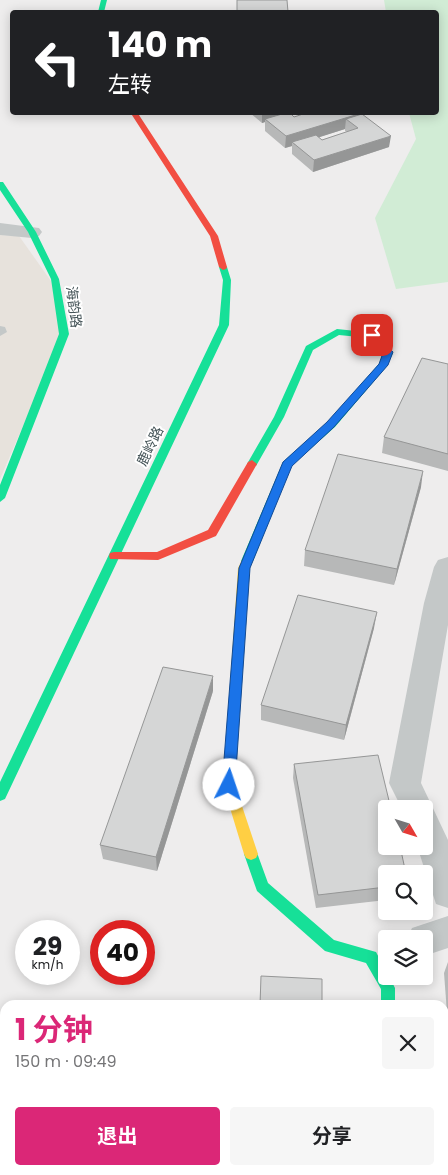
<!DOCTYPE html>
<html lang="zh">
<head>
<meta charset="utf-8">
<style>
  :root { --surface:#fff; --page:#f6f6f6; --text:#202124; --muted:#757577; --accent:#db2777 }
  body { margin:0; font-family:Poppins,"Noto Sans SC",sans-serif; background:var(--page); color:var(--text); height:100vh; display:flex; flex-direction:column; font-size:19px; white-space:nowrap }
  * { box-sizing:border-box; margin:0 }
  p { font-size:16px; color:var(--muted) }
  .icon { flex:none; width:28px; height:28px; fill:none; stroke:currentColor; stroke-width:2; stroke-linecap:round; stroke-linejoin:round }
  .map { position:relative; flex:1; overflow:hidden }
  .details { position:absolute; left:0px; top:1000px; width:449px; height:175px; display:flex; flex-direction:column; background:var(--surface); border-radius:15px 15px 0 0; box-shadow:0 2px 12px #0003 }
  .details>* { flex:none }
  .banner { position:absolute; left:10px; top:10px; width:429px; height:105px; border-radius:5px; box-shadow:0 2px 12px #0003; background:#202124; color:#fff; overflow:hidden }
  .needle { width:32px; rotate:129deg }
  .controls { position:absolute; left:378px; top:800px; display:grid; gap:10px }
  .controls a { display:grid; place-items:center; width:55px; height:55px; border-radius:5px; background:var(--surface); box-shadow:0 2px 12px #0003; font-size:25px }
  .speed { position:absolute; left:15px; top:920px; display:flex; gap:10px; font-size:25px; font-weight:700; text-align:center }
  .speed>* { display:grid; place-content:center; width:65px; height:65px; border-radius:50%; background:var(--surface); box-shadow:0 2px 12px #0003; line-height:1 }
  .speed small { font-size:12px; font-weight:400 }
  .speed .limit { border:8px solid #d22; background:#fff; color:#111 }
  .pin { position:absolute; display:grid; place-items:center; width:42px; height:42px; color:#fff; margin:-21px; border-radius:10px; box-shadow:0 2px 8px #0006 }
  .me { position:absolute; width:55px; margin:-28px; rotate:4deg; stroke-linejoin:round; filter:drop-shadow(0 0 4px #0008) }
  .turn { display:flex; align-items:center; gap:18px; height:105px; padding:0 15px; font-size:22px }
  .turn .icon { width:65px; height:65px; stroke-width:2.5 }
  .turn b { display:block; font-size:35px; line-height:42px }
  .round { display:grid; place-items:center; flex:none; width:52px; height:52px; border-radius:5px; background:var(--page) }
  .summary { display:flex; align-items:center; justify-content:space-between; height:85px; padding:0 15px }
  h1 { font-size:30px; font-weight:700; line-height:38px; color:var(--accent) }
  .cta { display:flex; gap:10px; margin-top:auto; padding:10px 15px }
  .cta a { flex:1; height:58px; border-radius:5px; background:var(--accent); color:#fff; font-size:20px; font-weight:700; line-height:58px; text-align:center }
  .cta a+a { background:var(--page); color:var(--text) }
  .map>svg:first-child { display:block }
  .commercial { fill:#e7e2dc }
  .green { fill:#d1ecd5 }
  .lines { fill:none; stroke-linecap:round; stroke-linejoin:round }
  .lane { fill:#c4c8c8; fill-rule:evenodd }
  .street { fill:#c4c8c8; fill-rule:evenodd }
  .fast { fill:#16e098; fill-rule:evenodd }
  .slow { fill:#ffcf43; fill-rule:evenodd }
  .jam { fill:#f24e42; fill-rule:evenodd }
  .wall { fill:#b7b8b8; fill-rule:evenodd }
  .shaded-wall { fill:#959696 }
  .building { fill:#d5d6d6; stroke:#959696 }
  .route { fill:#1a73e8; stroke:#114b97 }
  .labels { text-anchor:middle; dominant-baseline:central; stroke-width:4; stroke-linejoin:round; paint-order:stroke }
  .street-label { font-size:14px; fill:#455458; stroke:#fff }
</style>
</head>
<body>
<div class="map">
<svg width="448" height="1175" viewBox="0 0 448 1175">
  <rect width="100%" height="100%" fill="#eeeded"/>
  <path class="commercial" d="M0,235l19,1 32,45 11,55 -62,143z"/>
  <path class="green" d="M384,0h64v282l-52,7 -21,-71 41,-79 -7,-26 27,-1v-100h-50z"/>
  <g class="lines">
    <path class="lane" d="M0,326l5,1 2,5 -7,4z"/>
    <g class="street">
      <path d="M0,223l39,5 3,4 -3,4 -7,2 -32,-3z"/>
      <path d="M448,557v68l-27,158 27,57v68l-12,-4 -19,-58h7v-37h-22l-13,-26 35,-180 10,-36 4,-7z"/>
      <path d="M448,916v32l-24,8v-17h-17l5,-11z"/>
      <path d="M369,1170h38l1,5h-40z"/>
    </g>
    <g class="fast">
      <path d="M101,0h6l-3,12h-6z"/>
      <path d="M0,182h3l33,50 23,47 10,55 -64,164 -5,4v-17l59,-151 -8,-55 -23,-47 -28,-42z"/>
      <path d="M223,264l4,3 4,13 -2,45 -224,474 -5,2v-19l219,-457 4,-45 -4,-13z"/>
      <path d="M337,329l38,4 18,20 -7,14 -51,60 -44,39 -38,95 -2,3h-8l-2,-3 42,-99 44,-39 52,-59 4,-11 -14,-15 -30,-3 -26,15 -29,67 -28,49h-8l-1,-2 27,-47 32,-71z"/>
      <path d="M251,848l5,2 12,33 66,57 42,12 10,19v5h3l6,12v17h-14v-16l-15,-26 -41,-12 -68,-60 -13,-37 2,-4z"/>
    </g>
    <path class="slow" d="M247,557l6,4 -3,7 -15,217 23,69 -2,4 -5,2 -5,-2 -2,-4 -21,-69 15,-217 5,-10z"/>
    <g class="jam">
      <path d="M130,112h7l81,124 9,31 -1,2 -3,1 -4,-3 -9,-31z"/>
      <path d="M252,460l5,4 -41,72 -58,24 -48,-1 -1,-3 1,-3 4,-1h43l51,-22 40,-68z"/>
    </g>
  </g>
  <g class="wall">
    <path d="M249,112h45l-4,2 4,3 68,-3 27,33 -76,25 -21,-18v-8l-7,2 -20,-17v-9l-3,1zM345,129v2l2,1 -25,8 -3,-3z"/>
    <path d="M448,364v107l-66,-18 2,-16z"/>
    <path d="M421,487l-27,98 -90,-19 1,-16z"/>
    <path d="M374,628l-30,112 -83,-20v-15z"/>
    <path d="M213,691l-56,180 -54,-12 -3,-14z"/>
    <path d="M294,764l92,110v26l-70,8 -23,-130z"/>
    <path d="M448,962v64l-4,-53z"/>
  </g>
  <g class="shaded-wall">
    <path d="M262,112h32l-26,9 -3,-2v3l-3,1z"/>
    <path d="M362,113l-1,12 -15,-6 -1,10 -50,16 -3,-3v4l-7,2 1,-12z"/>
    <path d="M391,136l-2,11 -76,25 1,-12z"/>
    <path d="M423,471l-2,16 -27,98 3,-16z"/>
    <path d="M377,612l-3,16 -30,112 2,-15z"/>
    <path d="M213,676v15l-56,180 -1,-14z"/>
    <path d="M70,1170h3l2,5h-7z"/>
  </g>
  <g class="building">
    <path d="M237,0h50l1,12h-51z"/>
    <path d="M289,112l5,5 15,-5h52l1,1 -76,23 -21,-17z"/>
    <path d="M362,114l29,22 -77,24 -22,-18 24,-7 6,5 36,-12 -12,-9z"/>
    <path d="M422,358l26,6v90l-64,-17z"/>
    <path d="M338,454l85,17 -26,98 -92,-19z"/>
    <path d="M298,595l79,17 -31,113 -85,-20z"/>
    <path d="M163,667l50,9 -57,181 -56,-12z"/>
    <path d="M378,755l13,54h-5v37h14l6,28h-20v13l-68,8 -24,-131z"/>
    <path d="M261,976l61,3v26h-62z"/>
    <path d="M4,1141h1v29h65l-2,5h-68v-25z"/>
    <path d="M141,1170h46v5h-47z"/>
    <rect x="254" y="1170" width="74" height="5"/>
  </g>
  <path class="route" d="M372,332l3,1 18,19 -5,13 -54,62 -42,39 -42,102 -15,217 -2,4 -4,2 -5,-2 -2,-4 17,-217 44,-106 44,-40 52,-58 4,-11 -16,-18z"/>
  <g class="labels">
    <g class="street-label">
      <text transform="translate(74 307) rotate(83)">海韵路</text>
      <text transform="translate(150 446) rotate(-64)">鹿岭路</text>
    </g>
  </g>
</svg>
<div class="controls">
<a><svg class="needle" viewBox="-14 -14 28 28"><path d="M0-13l5 13h-10z" fill="#e53935"/><path d="M0 13l5-13h-10z" fill="#757577"/></svg></a>
<a><svg class="icon" aria-label="search" viewBox="0 0 24 24"><circle cx="10" cy="10" r="6"/><path d="M15 15l6 6"/></svg></a>
<a><svg class="icon" aria-label="layers" viewBox="0 0 24 24"><path d="M12 4l9 5-9 5-9-5zM3 14l9 5 9-5"/></svg></a>
</div>
<div class="speed"><div>29<small>km/h</small></div><div class="limit">40</div></div>
<div class="pin" style="left:372px;top:335px;background:#d93025"><svg class="icon" aria-label="arrive" viewBox="0 0 24 24"><path d="M6 21V4h12l-3 4 3 4H6"/></svg></div>
<svg class="me" style="left:229px;top:785px" viewBox="-20 -20 40 40"><circle r="19" fill="#fff"/><path d="M0-13L10 11 0 6-10 11z" fill="#1a73e8"/></svg>
<div class="banner">
<div class="turn"><svg class="icon" aria-label="left" viewBox="0 0 24 24"><path d="M17 20v-9H6M10 6l-5 5 5 5"/></svg><div><b>140 m</b>左转</div></div>
</div>
<section class="details">
<div class="summary"><div><h1>1 分钟</h1><p>150 m · 09:49</p></div><a class="round"><svg class="icon" aria-label="close" viewBox="0 0 24 24"><path d="M6 6l12 12M18 6L6 18"/></svg></a></div>
<div class="cta"><a>退出</a><a>分享</a></div>
</section>
</div>
</body>
</html>
